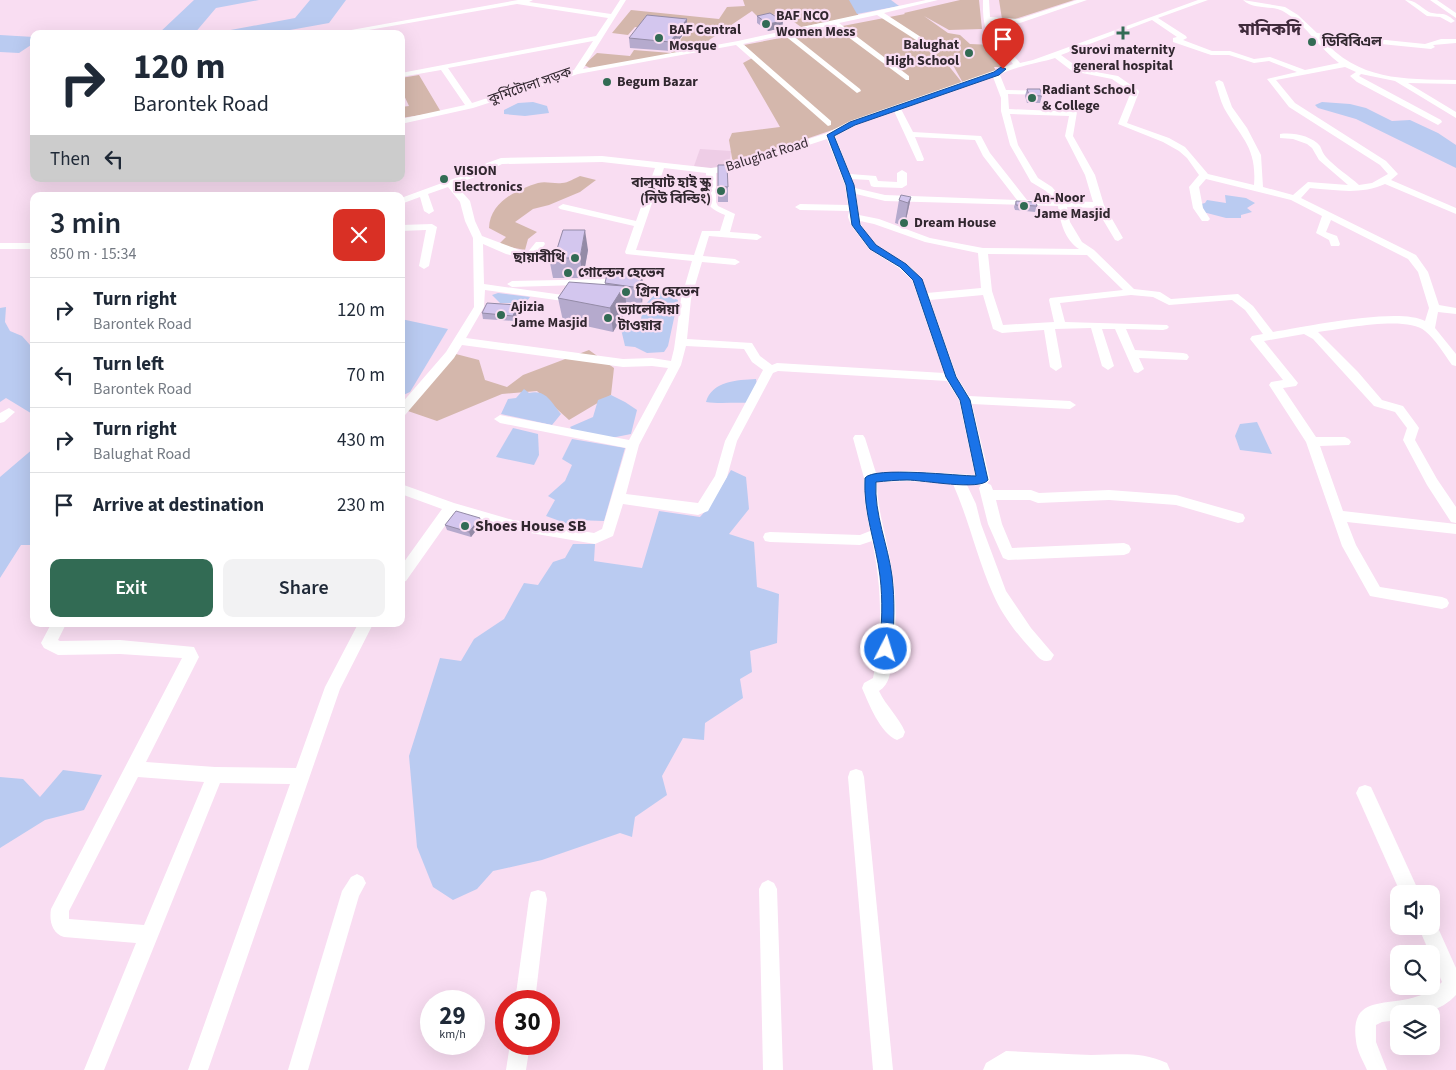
<!DOCTYPE html>
<html lang="en">
<head>
<meta charset="utf-8">
<style>
  :root { --surface:#fff; --page:#f2f2f3; --text:#1f2937; --muted:#747a83; --line:#e0e1e3; --accent:#326b54 }
  body { margin:0; font-family:"Source Sans 3","Noto Sans Bengali",sans-serif; background:var(--page); color:var(--text); height:100vh; display:flex; flex-direction:column; font-size:19px; white-space:nowrap }
  * { box-sizing:border-box; margin:0 }
  p { font-size:16px; color:var(--muted) }
  .icon { flex:none; width:28px; height:28px; fill:none; stroke:currentColor; stroke-width:2; stroke-linecap:round; stroke-linejoin:round }
  .map { position:relative; flex:1; overflow:hidden }
  .panel { position:absolute; left:30px; top:192px; width:375px; height:435px; display:flex; flex-direction:column; background:var(--surface); border-radius:10px; box-shadow:0 5px 20px #0002 }
  .panel>* { flex:none }
  .guide { position:absolute; left:30px; top:30px; width:375px; height:152px; border-radius:10px; box-shadow:0 5px 20px #0002; background:#fff; color:var(--text); overflow:hidden }
  .fabs { position:absolute; left:1390px; top:885px; display:grid; gap:10px }
  .fabs a { display:grid; place-items:center; width:50px; height:50px; border-radius:10px; background:var(--surface); box-shadow:0 5px 20px #0002; font-size:25px }
  .speed { position:absolute; left:420px; top:990px; display:flex; gap:10px; font-size:25px; font-weight:700; text-align:center }
  .speed>* { display:grid; place-content:center; width:65px; height:65px; border-radius:50%; background:var(--surface); box-shadow:0 5px 20px #0002; line-height:1 }
  .speed small { font-size:12px; font-weight:400 }
  .speed .limit { border:8px solid #d22; background:#fff; color:#111 }
  .pin { position:absolute; display:grid; place-items:center; width:42px; height:42px; color:#fff; margin:-51px -21px; border-radius:50% 50% 50% 0; rotate:-45deg; box-shadow:0 0 5px #0007 }
  .pin .icon { rotate:45deg }
  .me { position:absolute; width:55px; margin:-28px; rotate:5deg; stroke-linejoin:round; filter:drop-shadow(0 0 4px #0008) }
  .turn { display:flex; align-items:center; gap:18px; height:105px; padding:0 20px; font-size:22px }
  .turn .icon { width:65px; height:65px; stroke-width:2.5 }
  .turn b { display:block; font-size:35px; line-height:42px }
  .then { display:flex; align-items:center; height:48px; padding:0 20px; background:#0003; gap:10px; font-size:19px }
  .round { display:grid; place-items:center; flex:none; width:52px; height:52px; border-radius:10px; background:var(--page) }
  .head { display:flex; align-items:center; justify-content:space-between; height:85px; padding:0 20px }
  h1 { font-size:30px; font-weight:600; line-height:38px }
  .cta { display:flex; gap:10px; margin-top:auto; padding:10px 20px }
  .cta a { flex:1; height:58px; border-radius:10px; background:var(--accent); color:#fff; font-size:20px; font-weight:600; line-height:58px; text-align:center }
  .cta a+a { background:var(--page); color:var(--text) }
  ul { padding:0; list-style:none }
  li { display:flex; align-items:center; gap:15px; height:65px; padding:0 20px; border-top:1px solid var(--line) }
  li div { flex:1 }
  li b { display:block; font-size:19px }
  li em { font-style:normal }
  .map>svg:first-child { display:block }
  .built { fill:#eecde6 }
  .green { fill:#d4b7ac }
  .water { fill:#bacbf1 }
  .lines { fill:none; stroke-linecap:round; stroke-linejoin:round }
  .minor { fill:#fff; fill-rule:evenodd }
  .wall { fill:#b5aacd }
  .shaded-wall { fill:#948ba7 }
  .building { fill:#d3c6ee; stroke:#948ba7 }
  .route { fill:#1a73e8; stroke:#114b97 }
  .poi-dot { fill:#326b54; stroke:#f9ddf2; stroke-width:2 }
  .labels { text-anchor:middle; dominant-baseline:central; stroke-width:4.5; stroke-linejoin:round; paint-order:stroke }
  .far-poi-label { font-size:14px; font-weight:bold; fill:#31272f; stroke:#f9ddf2; text-anchor:start }
  .far-street-label { font-size:14px; fill:#31272f; stroke:#f9ddf2 }
  .poi-label { font-size:16px; font-weight:bold; fill:#31272f; stroke:#f9ddf2; text-anchor:start }
  .far-district-label { font-size:18px; font-weight:bold; fill:#402b3c; stroke:#f9ddf2 }
</style>
</head>
<body>
<div class="map">
<svg width="1456" height="1070" viewBox="0 0 1456 1070">
  <rect width="100%" height="100%" fill="#f9ddf2"/>
  <path class="built" d="M700,149l31,2 -2,16 -27,2 -8,-3z"/>
  <g class="green">
    <path d="M743,0h107l9,16 -58,11 -18,-13 -26,2 -5,-5 -43,29 -2,7 -115,22 -8,-4 13,-12 33,3 4,-6 37,3 17,-24 -40,-6 -5,5 -8,-1 -7,8 -16,-2 19,-23 88,9 8,-12 18,-1z"/>
    <path d="M960,0h19l3,29 -33,1 -25,-14 24,17 12,2 10,9 24,1 2,10 -3,2 9,10h-8l2,4 -33,12 -9,-16 -10,-7 20,25 -231,79 -4,-24 3,-7 48,-6 -37,-64 13,-7 -12,-11 161,-31 -1,-1z"/>
    <path d="M999,0h75l-65,21 -7,-2z"/>
    <path d="M419,75l22,37 -40,6v-11l8,-1 -8,-17v-11z"/>
    <path d="M580,176l16,4 -16,12 -31,13 -16,4 -18,13 22,10 -9,7 -3,11 -27,-5 8,-8 -17,-9c1,-26 27,-38 49,-45 8,-2 16,1 24,0 6,0 13,-5 18,-7z"/>
    <path d="M589,350l25,18 -3,27 -42,25 -32,-29 -35,3 -65,27 -32,-11 47,-57 27,7 6,20 22,7 16,-12z"/>
  </g>
  <g class="water">
    <path d="M194,0h65l-43,8 -22,26h-36z"/>
    <path d="M310,0h36l-17,23 -61,11h-59l86,-16z"/>
    <path d="M849,0h42l8,6 -42,8z"/>
    <path d="M0,35l34,2v6l-15,10 -19,-1z"/>
    <path d="M533,102l14,4 2,7 -24,3 -21,-2v-4l14,-7z"/>
    <path d="M1322,102l28,2 16,4 26,13 18,-1 28,13 18,12v23l-100,-49 -38,-11 -3,-3z"/>
    <path d="M1225,195l21,3 9,5 -8,5 5,4 -11,3v3h-15l-23,-6 -2,-8 4,-1 2,-3 19,3z"/>
    <path d="M658,291l20,9 -10,46 -4,6 -17,1 -12,-6 -10,-1 -4,-17 20,-10 2,-12z"/>
    <path d="M498,293l32,4 -9,12 -6,-6h-15l-8,-8z"/>
    <path d="M6,307l-1,15 5,9 12,5 8,9h4v70l-28,-17 -6,4v-94z"/>
    <path d="M401,319l47,10 -38,63 -9,4z"/>
    <path d="M756,379l1,5 -8,19c-14,-1 -30,1 -43,-1 6,-21 31,-22 50,-23z"/>
    <path d="M524,389l5,4c17,-4 22,9 32,21l-9,11 -51,-11 7,-15 8,-1z"/>
    <path d="M611,395l14,7 12,8 -6,24 -20,4 -39,-8 -2,-3 23,-10 5,-17z"/>
    <path d="M1257,422l15,32 -32,-4 -5,-14 5,-12z"/>
    <path d="M513,428l25,6 1,21 -5,10 -38,-8z"/>
    <path d="M572,439l53,9 -21,73 -30,-1 -6,4 -22,-8 9,-16 -7,-4 17,-15 7,-16 -10,-6z"/>
    <path d="M34,448v97h-13l-21,33v-101z"/>
    <path d="M731,470l15,7 3,32 -20,25 25,8 3,45 22,7 -2,49 -27,8 2,21 -12,7 3,19 -38,25 -1,17 -21,-2 -21,38 5,19 -32,22 -3,20 -12,-4 -78,27 -49,11 -16,18 -24,11 -20,-13 -16,-40 -8,-91 31,-98 21,3 13,-22 30,-20 20,-36 14,2 15,-23 12,-4 8,-14h22l-1,17 48,7 17,-57 41,6 9,-10z"/>
    <path d="M63,770l39,5 -18,35 -39,10 -45,28v-71l23,2 17,18z"/>
  </g>
  <g class="lines">
    <g class="minor">
      <path d="M518,0h15l-4,2 82,12 9,-14h6l-43,69 155,-28 188,-41h12l-54,13 46,30v4h-3l-50,-32 -38,8 70,53v4h-3l-74,-55 -41,9 69,55 1,2 -4,2 -73,-58 -41,9 88,77v4l-3,1 -92,-81 -158,29 -105,34 -72,16v-5l64,-14 -24,-35 -40,7v-4l195,-37 12,-18 -91,-14 -171,30h-17zM593,41l-19,29 -102,33 -24,-35z"/>
      <path d="M983,0h6l1,17 29,2 58,-19h10l-67,23 -30,-2 6,14 24,28 13,-3 165,-60h10l-50,18 28,18 1,2 -4,2 29,11h18l24,8 16,-2 35,13 34,-7c-19,-14 -32,-37 -53,-50 -13,-9 -31,-2 -43,-13l42,7 13,8 19,18 108,11 16,-5h15v4l-23,2 2,2 -4,2 -110,-11c38,43 81,41 135,42v4l-48,-1 48,29v6l-61,-37 -34,-7 -2,2 82,44 1,2 -4,3 -81,-43 -7,-6 6,-4 -11,-5 -69,13 19,23 91,58 12,13 -7,6 65,28v6l-71,-30c-24,11 -49,6 -75,4l-9,10 115,57 12,17 11,33 17,3v6l-18,-2 -3,16 21,26v12l-4,-1c-8,-11 -16,-25 -27,-34 -18,-16 -83,-2 -107,1l40,40 24,28 21,6 14,19 2,3 -4,12 22,39 19,28v16l-5,-1 -24,-37 -24,-45 4,-12 -12,-16 -21,-6 -61,-67 -9,-5 -40,7 34,42 -2,3 -13,2 33,49h29l4,2 2,3 -2,3 -29,1 23,65 113,13v10l-109,-12 9,23 24,42 62,10 5,2 2,4 -2,4 -5,2 -72,-13 -28,-50 -36,-104 -37,-57 2,-3 12,-2 -33,-41 2,-3 11,-2 -18,-24 -13,-10 -63,5 -16,-8 -22,-2 -71,8 5,19 102,3 2,2 -2,2 -4,1 -37,-1 9,21 48,3 4,1 2,3 -2,3 -48,-2 5,11 -6,4 -4,-1 -19,-43h-13l12,37 -6,4 -6,-4 -11,-38 -36,1 7,38 -6,4 -6,-4 -6,-37 -42,3 -9,-4 -10,-34 -53,5 27,77 12,19 101,5 6,4 -6,4 -98,-5 18,76 -3,3 4,2 2,5h38l8,3 70,-3 67,5 67,19 2,4 -2,4 -5,1 -62,-18 -67,-5 -71,3 -8,-3h-34l6,24 10,24 112,-5 5,2 2,4 -2,4 -5,2 -116,5 -5,-2 -15,-34 -9,-36 2,-3h-14l9,19 5,20 25,67 25,37 23,27 -3,5c-10,4 -14,-5 -21,-12 -14,-15 -29,-35 -37,-54 -16,-36 -24,-74 -40,-110l-45,-3 -31,1c0,29 10,56 14,83 6,32 6,64 1,96 -2,12 -2,23 -13,30 7,15 20,26 26,41l-2,5 -6,3c-17,-7 -28,-36 -35,-52l2,-5 9,-5c10,-46 9,-91 -1,-137l-12,4 -90,-3 -5,-1 -2,-4 2,-4 5,-1 90,3 10,-4 -5,-28 -1,-25 -11,-40 2,-3h8l2,3 11,35 32,-2 67,4 -16,-75 -12,-19 -169,-10 -5,2 -36,68 -10,36 -19,34 -10,4 -75,-11 -10,32 -18,8 -82,-14 -59,-17 -48,68 -5,2v-17l41,-57 -41,-15v-10l53,19 59,17 81,13 8,-4 24,-81 -126,-25 -6,-4 6,-4 129,25 39,-72 -16,-2 -29,1 -161,-22 -8,13 -49,57 -4,1v-12l45,-52 28,-45 -1,-69 -8,-17 -5,-19 -12,-15 -20,7 6,17 -5,3 -5,-3 -4,-14 -19,7v-6l71,-26 15,-9 14,-5 101,-2 109,12 14,-2 102,-33 23,-12 163,-57c-21,-29 -31,-23 -30,-64zM1152,20l25,17 -4,1v4l38,13h18l25,8 15,-2 28,11 -30,7 22,28 91,58 8,9 -16,9 -13,2c-10,-9 -24,-18 -33,-28 -3,-3 -4,-7 -6,-11 -8,-10 -27,-14 -40,-12v4l13,1 14,5 5,4 7,12 29,25 -40,-3 -15,13 -30,-8 -2,-32 -14,-27 -15,-21 -9,-25 -4,-2 -4,2c3,8 5,18 9,26 17,30 33,39 30,77l-46,-11 -23,-27 -16,-9 -42,-15 12,-31 -1,-2 -20,-14 -38,-7 -19,-14zM1055,58l17,13 40,8 19,13 -13,32 45,18 16,9 8,7 12,17 -10,12 4,21 9,13h6l2,-2 -7,-11 -4,-21 7,-8 85,21 31,16 -6,17 13,7 2,6h8l1,-2 -3,-8 -11,-4 5,-12 77,39 10,13 11,36 -4,13c-27,-14 -119,6 -152,11l-20,-26 -15,-12 -67,5 -11,-7 -26,-3 -40,-39 -12,-8 -12,-20 -3,-15 29,1 19,32 3,1 5,-3 -19,-33 -9,-30 -22,-39 4,-24 -68,-3 -1,-15 54,1v-4h-3l-53,-1 -6,-15c11,-8 40,-12 55,-17zM993,77l8,21v13l9,34 21,37 15,9 8,10 -27,-1 -37,-47 -9,-17 -68,-4 -12,-23zM894,111l23,50h6l1,-2 -9,-22 60,3 8,16 34,44 -132,-5 -30,-7 -3,-9 17,1 2,6 3,1 28,1 5,-3v-12l-5,-3 -5,3v9l-19,-1 -2,-5 -26,-2 -15,-38 21,-11zM1010,114l59,2 -4,20 20,39 8,27 -29,-1 -12,-14 -14,-9 -20,-33zM827,139l18,46 3,20 -48,-1 -5,3 5,3 49,1 -1,6 3,8 18,24 30,19 13,12 32,93 -167,-10 -5,2 -12,-9 -8,-13 -65,-4 4,-40 11,-37 33,3 5,-3 -5,-3 -32,-3 6,-20 48,4 5,-3 -5,-3 -27,-2 5,-18 -17,-8 -2,-4v-29l13,-2zM602,162l53,6 -19,53 -73,-17 -5,3 2,2 74,17 -9,26 1,2 66,7 -11,38 -7,50 -3,12 -19,-3 -29,1 -157,-21 18,-31 1,-17 92,13 5,-3 -5,-3 -93,-13 -1,-40 23,10 24,6 4,-1 11,-15 -1,-2h-8l-9,11 -45,-17 -7,-15 -5,-20 -15,-17 23,-8 24,-12zM664,168l42,5c0,23 -5,33 19,42l-5,16h-18l-8,24 -58,-5zM856,194l29,7 173,5c2,16 7,34 21,43l-96,-1 -53,-10 -51,-19 -20,-4zM860,221l14,3 51,18 53,11 3,35 -54,5c-10,-30 -26,-30 -49,-47 -7,-5 -12,-14 -17,-21zM988,254l99,1 36,35 -73,8 -1,2 5,22 -51,3 -11,-34zM686,346l58,3 8,13 11,8 -38,71 -10,35 -17,27 -72,-9 13,-49 42,-80z"/>
      <path d="M1405,0c11,0 15,7 24,12 10,4 14,-2 26,9l-4,2 -11,-6 -13,-1z"/>
      <path d="M1430,0h7l19,13v5z"/>
      <path d="M432,224l5,3 -8,39 -5,3 -5,-3 7,-36 -25,1v-6z"/>
      <rect x="0" y="243" width="34" height="6"/>
      <path d="M608,279l5,3 -1,2 -100,3 -5,-3 5,-3z"/>
      <path d="M9,408l6,4 -11,10 -4,1v-10z"/>
      <path d="M51,624h15l-8,16 2,1 60,-1 74,7 5,10 -53,105 69,5 81,1 29,-81 33,-63h15l-33,65 -132,381h-20l102,-286 -70,-1 -116,287h-20l52,-127 -72,-6c-12,-4 -15,-16 -13,-28l131,-251 -62,-4 -62,1 -14,-7 -3,-5zM138,777l66,5 -60,143 -75,-6v-8z"/>
      <path d="M856,769l6,2 2,6 29,293h-20l-25,-293 2,-6z"/>
      <path d="M1365,785l6,2 49,107h-19l-45,-101 3,-6z"/>
      <path d="M357,874l6,3 3,6 -7,13 -51,174h-20l54,-179 9,-14z"/>
      <path d="M768,880l6,3 3,6 6,181h-20l-4,-181 3,-6z"/>
      <path d="M538,890l7,2 2,7 -12,102h-20l14,-102 2,-7z"/>
      <path d="M1431,918l3,1 22,49v27c-16,17 -35,19 -57,19v6l-17,2 -6,3v17l11,28h-20c-4,-9 -10,-19 -11,-29 -6,-42 23,-36 52,-42 13,-3 25,-8 34,-17l-24,-56h13z"/>
      <path d="M510,1044h20l-4,26h-20z"/>
      <path d="M1006,1051c28,1 57,3 85,4 29,0 48,-4 76,8l3,7h-187l3,-7z"/>
    </g>
  </g>
  <g class="wall">
    <path d="M757,16l26,5 -1,7 -14,3 -11,-8z"/>
    <path d="M687,29l-16,22 -41,-3 -1,-10z"/>
    <path d="M1027,89l15,7 -2,7h-13l-2,-7z"/>
    <path d="M718,165l10,22v15h-10z"/>
    <path d="M911,197l-5,23 -2,6 -9,-3 4,-23z"/>
    <path d="M1016,201l21,5 -2,6 -20,-2 -1,-3z"/>
    <path d="M588,250l-5,28h-30l-4,-20z"/>
    <path d="M605,283l38,3 -1,18 -16,-2 1,7 -14,23 -50,-11 -5,-23 47,-14z"/>
    <path d="M517,305l2,6 -5,10 -31,-2 -1,-6z"/>
    <path d="M480,518l2,5 -11,14 -24,-7 -2,-5z"/>
  </g>
  <g class="shaded-wall">
    <path d="M687,19v10l-16,22 -1,-9z"/>
    <path d="M783,21l-1,7 -14,3v-7z"/>
    <path d="M911,197l-5,23 -2,6 4,-23z"/>
    <path d="M585,230l3,20 -5,28 -3,-20z"/>
    <path d="M642,270l1,16 -1,18 -2,-16z"/>
    <path d="M624,286l3,23 -14,23 -3,-24z"/>
    <path d="M517,305l2,6 -5,10 -1,-5z"/>
    <path d="M480,518l2,5 -11,14 -2,-5z"/>
  </g>
  <g class="building">
    <path d="M770,13l13,8 -15,3 -11,-8z"/>
    <path d="M647,15l40,4 -17,23 -41,-4z"/>
    <path d="M1027,89h13l2,7 -13,-1z"/>
    <path d="M718,165h9l1,22 -10,-1z"/>
    <path d="M901,195l10,2 -3,6 -9,-3z"/>
    <path d="M1016,201l20,1 1,4 -21,-1z"/>
    <path d="M563,230h22l-5,28h-31l1,-8 7,-1z"/>
    <path d="M611,269l31,1 -2,18 -35,-5 3,-13z"/>
    <path d="M569,282l55,4 -14,22 -52,-10z"/>
    <path d="M487,303l30,2 -4,11 -31,-3z"/>
    <path d="M456,511l24,7 -11,14 -24,-7z"/>
  </g>
  <path class="route" d="M1001,67l5,2 -7,6 -144,50 -21,11 20,49 6,40 16,20 30,19 16,15 34,98 14,23 18,80c-8,11 -65,0 -81,0 -10,0 -21,1 -31,2 -2,32 12,63 16,94 3,25 2,49 0,73l-2,4 -4,2 -5,-2 -2,-4c3,-24 4,-48 1,-73 -4,-33 -17,-64 -15,-98 9,-12 93,-2 111,-2l-16,-76 -14,-23 -33,-97 -13,-13 -30,-18 -18,-24 -6,-40 -19,-50 23,-13 144,-50z"/>
  <g class="poi-dot">
    <circle cx="766" cy="24" r="5"/>
    <path d="M1120.5 25.5h5v5h5v5h-5v5h-5v-5h-5v-5h5z"/>
    <circle cx="659" cy="38" r="5"/>
    <circle cx="1312" cy="42" r="5"/>
    <circle cx="969" cy="53" r="5"/>
    <circle cx="607" cy="82" r="5"/>
    <circle cx="1032" cy="98" r="5"/>
    <circle cx="444" cy="179" r="5"/>
    <circle cx="721" cy="191" r="5"/>
    <circle cx="1024" cy="206" r="5"/>
    <circle cx="904" cy="223" r="5"/>
    <circle cx="575" cy="258" r="5"/>
    <circle cx="568" cy="273" r="5"/>
    <circle cx="626" cy="292" r="5"/>
    <circle cx="501" cy="315" r="5"/>
    <circle cx="608" cy="318" r="5"/>
    <circle cx="465" cy="526" r="5"/>
  </g>
  <g class="labels">
    <g class="far-poi-label">
      <text x="776" y="16">BAF NCO<tspan x="776" dy="16">Women Mess</tspan></text>
      <text x="669" y="30">BAF Central<tspan x="669" dy="16">Mosque</tspan></text>
      <text x="1322" y="42">ডিবিবিএল</text>
      <text x="959" y="45" text-anchor="end">Balughat<tspan x="959" dy="16">High School</tspan></text>
      <text x="1123" y="50" text-anchor="middle">Surovi maternity<tspan x="1123" dy="16">general hospital</tspan></text>
      <text x="617" y="82">Begum Bazar</text>
      <text x="1042" y="90">Radiant School<tspan x="1042" dy="16">&amp; College</tspan></text>
      <text x="454" y="171">VISION<tspan x="454" dy="16">Electronics</tspan></text>
      <text x="711" y="183" text-anchor="end">বালুঘাট হাই স্কুল<tspan x="711" dy="16">(নিউ বিল্ডিং)</tspan></text>
      <text x="1034" y="198">An-Noor<tspan x="1034" dy="16">Jame Masjid</tspan></text>
      <text x="914" y="223">Dream House</text>
      <text x="565" y="258" text-anchor="end">ছায়াবীথি</text>
      <text x="578" y="273">গোল্ডেন হেভেন</text>
      <text x="636" y="292">গ্রিন হেভেন</text>
      <text x="511" y="307">Ajizia<tspan x="511" dy="16">Jame Masjid</tspan></text>
      <text x="618" y="310">ভ্যালেন্সিয়া<tspan x="618" dy="16">টাওয়ার</tspan></text>
    </g>
    <g class="far-street-label">
      <text transform="translate(530 86) rotate(-19)">কুর্মিটোলা সড়ক</text>
      <text transform="translate(767 155) rotate(-17)">Balughat Road</text>
    </g>
    <g class="poi-label">
      <text x="475" y="526">Shoes House SB</text>
    </g>
    <g class="far-district-label">
      <text x="1270" y="29">মানিকদি</text>
    </g>
  </g>
</svg>
<div class="fabs">
<a><svg class="icon" aria-label="sound" viewBox="0 0 24 24"><path d="M4 9h4l5-4v14l-5-4H4zM17 9q2 3 0 6"/></svg></a>
<a><svg class="icon" aria-label="search" viewBox="0 0 24 24"><circle cx="10" cy="10" r="6"/><path d="M15 15l6 6"/></svg></a>
<a><svg class="icon" aria-label="layers" viewBox="0 0 24 24"><path d="M12 4l9 5-9 5-9-5zM3 14l9 5 9-5"/></svg></a>
</div>
<div class="speed"><div>29<small>km/h</small></div><div class="limit">30</div></div>
<div class="pin" style="left:1003px;top:69px;background:#d93025"><svg class="icon" aria-label="arrive" viewBox="0 0 24 24"><path d="M6 21V4h12l-3 4 3 4H6"/></svg></div>
<svg class="me" style="left:886px;top:649px" viewBox="-20 -20 40 40"><circle r="17" fill="#1a73e8" stroke="#fff" stroke-width="3"/><path d="M0-11L8 9 0 5-8 9z" fill="#fff"/></svg>
<div class="guide">
<div class="turn"><svg class="icon" aria-label="right" viewBox="0 0 24 24"><path d="M7 20v-9h11M14 6l5 5-5 5"/></svg><div><b>120 m</b>Barontek Road</div></div>
<div class="then">Then<svg class="icon" aria-label="left" viewBox="0 0 24 24"><path d="M17 20v-9H6M10 6l-5 5 5 5"/></svg></div>
</div>
<section class="panel">
<div class="head"><div><h1>3 min</h1><p>850 m · 15:34</p></div><a class="round" style="background:#d93025;color:#fff"><svg class="icon" aria-label="close" viewBox="0 0 24 24"><path d="M6 6l12 12M18 6L6 18"/></svg></a></div>
<ul>
<li><svg class="icon" aria-label="right" viewBox="0 0 24 24"><path d="M7 20v-9h11M14 6l5 5-5 5"/></svg><div><b>Turn right</b><p>Barontek Road</p></div><em>120 m</em></li>
<li><svg class="icon" aria-label="left" viewBox="0 0 24 24"><path d="M17 20v-9H6M10 6l-5 5 5 5"/></svg><div><b>Turn left</b><p>Barontek Road</p></div><em>70 m</em></li>
<li><svg class="icon" aria-label="right" viewBox="0 0 24 24"><path d="M7 20v-9h11M14 6l5 5-5 5"/></svg><div><b>Turn right</b><p>Balughat Road</p></div><em>430 m</em></li>
<li><svg class="icon" aria-label="arrive" viewBox="0 0 24 24"><path d="M6 21V4h12l-3 4 3 4H6"/></svg><div><b>Arrive at destination</b></div><em>230 m</em></li>
</ul>
<div class="cta"><a>Exit</a><a>Share</a></div>
</section>
</div>
</body>
</html>
